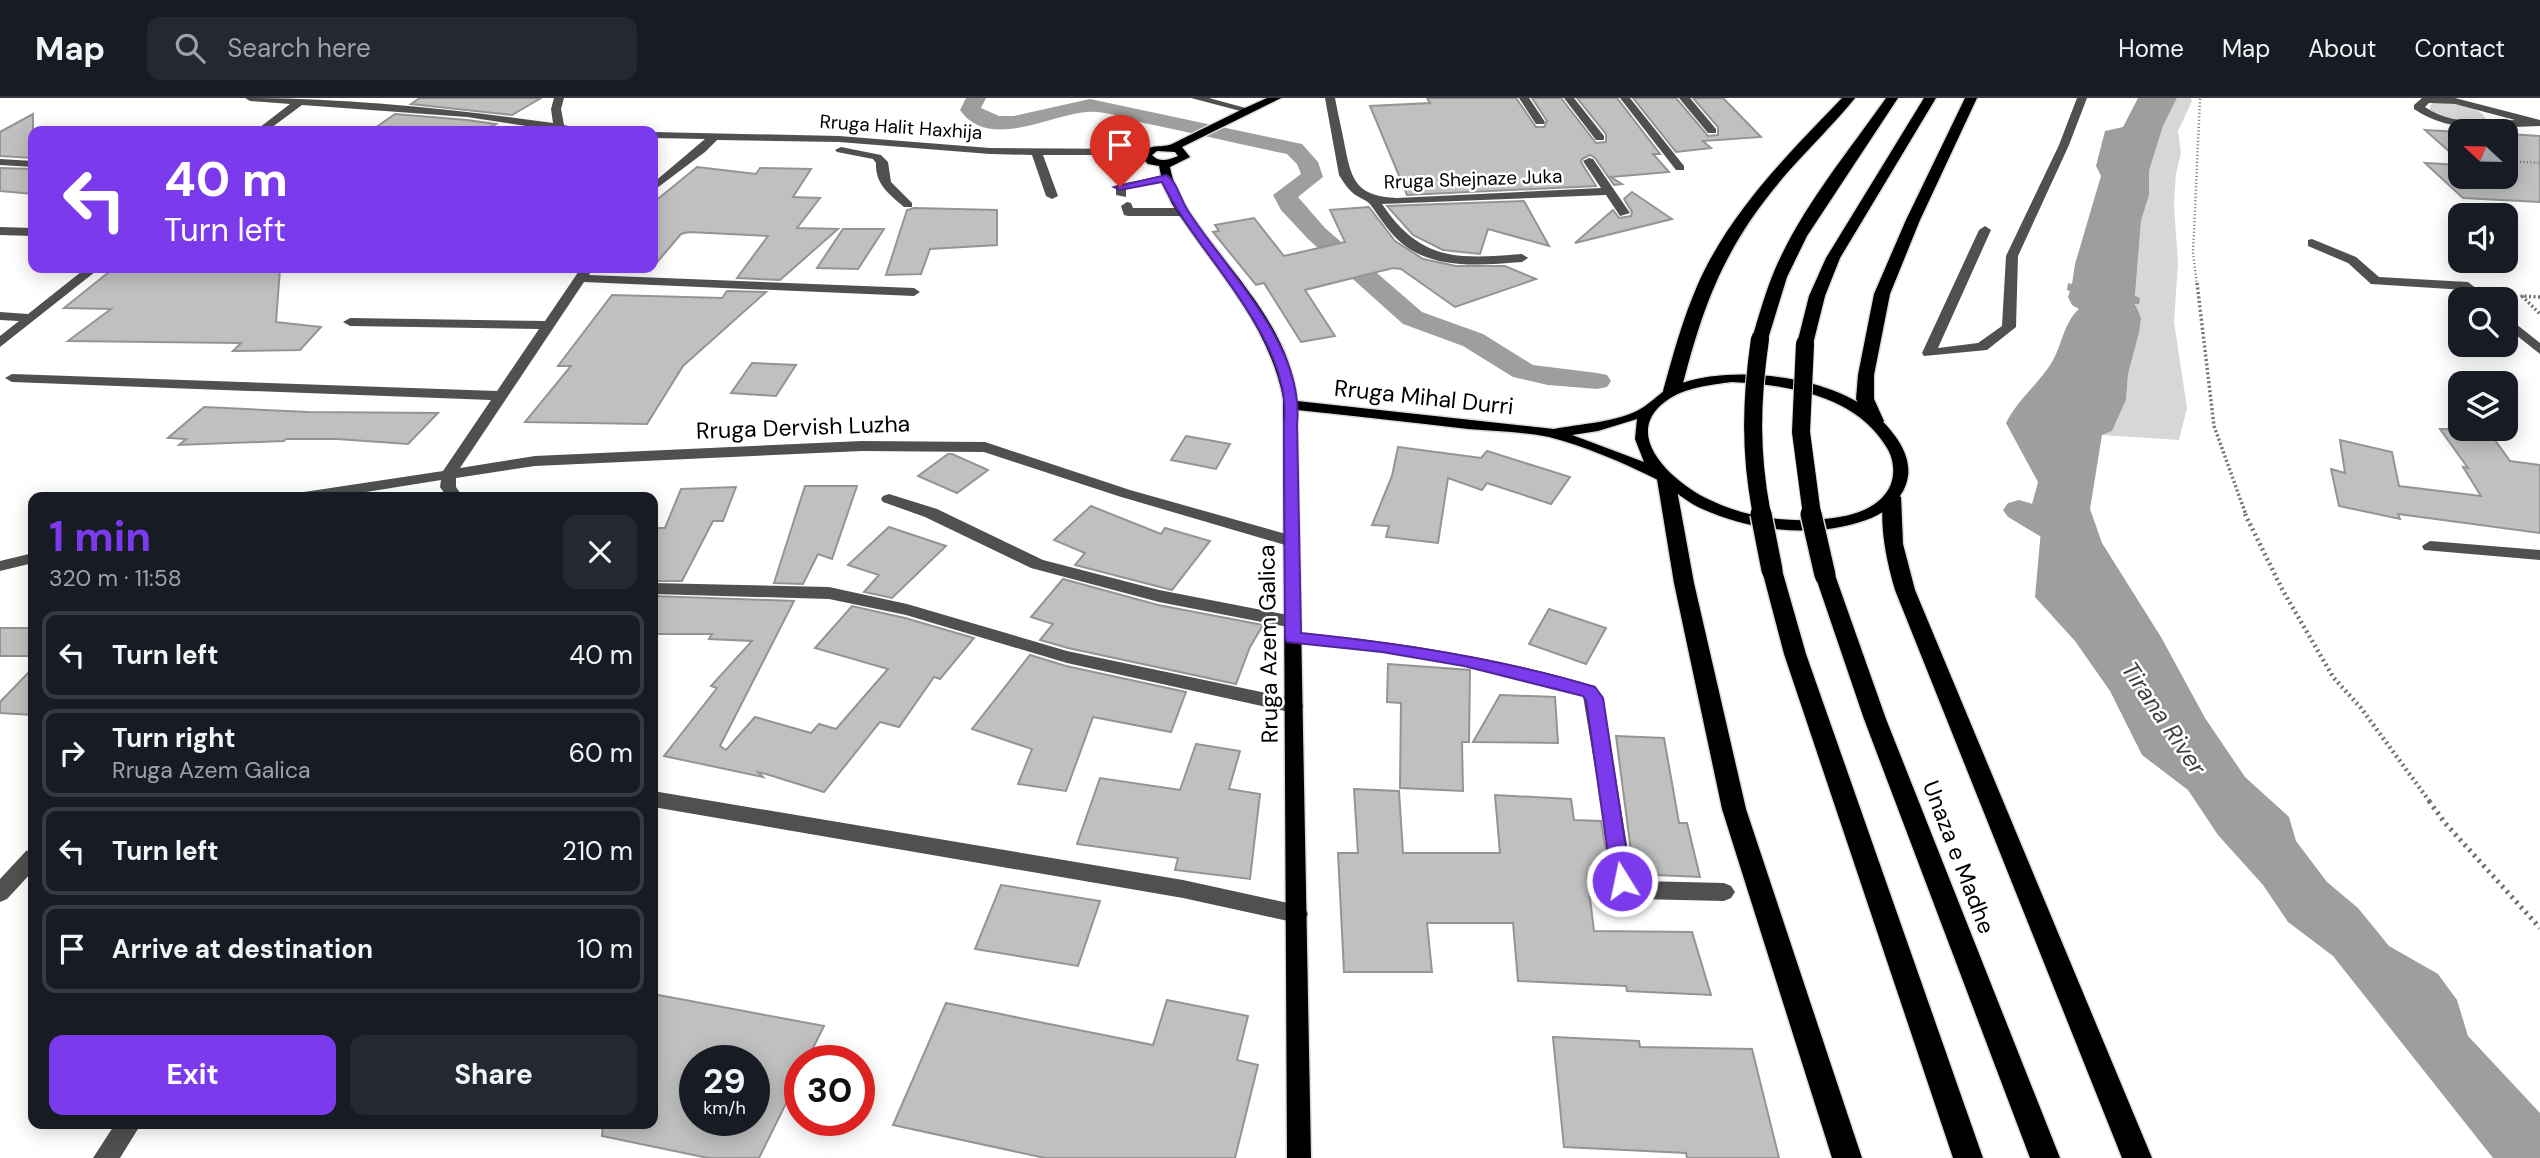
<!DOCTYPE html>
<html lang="en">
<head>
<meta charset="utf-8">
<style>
  :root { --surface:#171b24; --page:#242831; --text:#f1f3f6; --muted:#9ea1a6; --line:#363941; --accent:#7c3aed }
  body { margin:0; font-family:"DM Sans",sans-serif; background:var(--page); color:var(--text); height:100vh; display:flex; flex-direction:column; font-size:26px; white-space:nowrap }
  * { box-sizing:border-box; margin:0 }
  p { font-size:23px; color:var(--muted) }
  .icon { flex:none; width:38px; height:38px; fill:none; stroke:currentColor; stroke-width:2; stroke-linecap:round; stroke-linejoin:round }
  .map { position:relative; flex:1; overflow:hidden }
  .drawer { position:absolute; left:28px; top:394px; width:630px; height:637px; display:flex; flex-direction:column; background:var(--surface); border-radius:14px; box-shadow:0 4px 18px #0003 }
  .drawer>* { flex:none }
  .guide { position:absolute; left:28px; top:28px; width:630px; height:147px; border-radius:14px; box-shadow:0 4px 18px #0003; background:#7c3aed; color:#fff; overflow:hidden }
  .needle { width:46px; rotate:292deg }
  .buttons { position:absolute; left:2448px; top:21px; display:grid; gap:14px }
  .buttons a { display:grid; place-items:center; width:70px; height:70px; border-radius:14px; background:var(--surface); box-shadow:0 4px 18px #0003; font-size:35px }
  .speed { position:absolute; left:679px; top:947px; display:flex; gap:14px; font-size:35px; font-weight:700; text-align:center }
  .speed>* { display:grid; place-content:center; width:91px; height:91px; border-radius:50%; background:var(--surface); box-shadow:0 4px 18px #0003; line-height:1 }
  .speed small { font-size:18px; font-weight:400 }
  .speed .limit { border:10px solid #d22; background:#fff; color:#111 }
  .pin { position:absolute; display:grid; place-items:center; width:60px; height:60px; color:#fff; margin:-72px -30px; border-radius:50% 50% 50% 0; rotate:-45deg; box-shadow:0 0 7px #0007 }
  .pin .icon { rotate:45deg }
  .me { position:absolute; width:77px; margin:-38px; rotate:350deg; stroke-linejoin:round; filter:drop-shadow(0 0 5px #0008) }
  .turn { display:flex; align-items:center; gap:24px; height:147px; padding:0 21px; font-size:32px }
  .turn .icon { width:91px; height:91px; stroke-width:2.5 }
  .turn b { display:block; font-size:49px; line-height:60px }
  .round { display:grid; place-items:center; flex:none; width:74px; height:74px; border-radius:14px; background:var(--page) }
  .summary { display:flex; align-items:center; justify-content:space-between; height:119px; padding:0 21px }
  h1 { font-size:42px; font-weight:700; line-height:52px; color:var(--accent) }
  .action { display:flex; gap:14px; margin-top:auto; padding:14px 21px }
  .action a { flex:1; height:80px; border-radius:14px; background:var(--accent); color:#fff; font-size:28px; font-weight:700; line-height:80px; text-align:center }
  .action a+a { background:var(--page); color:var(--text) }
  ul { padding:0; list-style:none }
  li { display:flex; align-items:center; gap:21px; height:88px; margin:0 14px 10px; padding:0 7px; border:4px solid var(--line); border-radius:14px }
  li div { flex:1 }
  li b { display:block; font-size:26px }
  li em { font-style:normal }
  header { display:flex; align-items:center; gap:42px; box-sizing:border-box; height:98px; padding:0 35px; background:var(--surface); border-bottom:2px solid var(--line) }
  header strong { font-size:33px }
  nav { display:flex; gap:38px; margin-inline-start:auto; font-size:24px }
  .search { width:490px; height:63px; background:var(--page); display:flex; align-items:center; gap:18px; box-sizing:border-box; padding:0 24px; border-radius:14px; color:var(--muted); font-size:26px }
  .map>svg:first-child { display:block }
  .green { fill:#d7d7d7 }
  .water { fill:#9e9e9e }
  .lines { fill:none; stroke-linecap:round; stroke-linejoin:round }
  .canal { fill:#9e9e9e; fill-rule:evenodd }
  .building { fill:#c0c0c0; stroke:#949494; stroke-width:2; fill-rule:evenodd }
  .major-casing { stroke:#dbdbdb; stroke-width:3 }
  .highway-casing { stroke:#dbdbdb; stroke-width:3 }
  .path-far3 { stroke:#727272; stroke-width:2.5; stroke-dasharray:1 2.5; stroke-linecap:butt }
  .path-far2 { stroke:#727272; stroke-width:3.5; stroke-dasharray:2 2.5; stroke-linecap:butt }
  .path-far1 { stroke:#727272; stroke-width:4.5; stroke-dasharray:2 3.5; stroke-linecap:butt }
  .path { stroke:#727272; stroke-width:5; stroke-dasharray:2.5 4.5; stroke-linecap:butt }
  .minor { fill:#505050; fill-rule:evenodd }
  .major { fill:#000; fill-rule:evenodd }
  .highway { fill:#000; fill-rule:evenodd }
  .highway-bridge-far1-casing { stroke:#dbdbdb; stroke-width:20; stroke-linecap:butt }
  .highway-bridge-casing { stroke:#dbdbdb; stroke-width:24; stroke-linecap:butt }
  .highway-bridge-far1 { stroke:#000; stroke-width:18 }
  .highway-bridge { stroke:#000; stroke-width:21 }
  .route { fill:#7c3aed; stroke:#51269a; stroke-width:2 }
  .labels { text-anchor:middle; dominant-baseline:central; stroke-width:5; stroke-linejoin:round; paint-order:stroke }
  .far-street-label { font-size:19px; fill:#000; stroke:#fff }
  .street-label { font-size:23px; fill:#000; stroke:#fff }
  .water-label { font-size:24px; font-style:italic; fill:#3f3f3f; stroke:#fff }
</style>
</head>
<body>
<header>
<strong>Map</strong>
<div class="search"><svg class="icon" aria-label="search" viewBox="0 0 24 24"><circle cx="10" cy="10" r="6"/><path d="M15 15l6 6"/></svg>Search here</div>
<nav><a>Home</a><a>Map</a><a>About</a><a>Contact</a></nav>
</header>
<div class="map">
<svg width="2540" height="1060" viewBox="0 0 2540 1060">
  <rect width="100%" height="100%" fill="#fff"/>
  <g class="green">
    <path d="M2177,0h14l1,3 -14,30 3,22 -5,21 -2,30 4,60 -4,58 13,86 -8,32 -77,-5 10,-4 14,-31 2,-26 11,-41 -4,-36 6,-76 8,-26v-24l14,-45z"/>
    <path d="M2434,5c17,1 43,0 52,16 -15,8 -43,1 -56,-9v-5z"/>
  </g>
  <path class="water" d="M2138,0h39l-14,28 -14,45v24l-8,26 -6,75 5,2 -1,6h-4l6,14 -2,15 -11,41 -2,26 -14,31 -10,4 -12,74 12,34 59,94 44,81 40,59 44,40 7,24 31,41 31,26 31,38 49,28 19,26 11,36 72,77v45h-47l-160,-202 -45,-34 -25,-37 -45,-50 -30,-45 -46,-35 -32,-64 -35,-50 -40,-44 6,-67 -10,-22 7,-26 -32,-59c12,-24 32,-38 46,-61 10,-17 12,-40 27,-53l-7,-4 -4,-8 2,-6 -3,-1 1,-7 4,1 3,-20 26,-88 -5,-10 9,-35 18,-4z"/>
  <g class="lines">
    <g class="canal">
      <path d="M966,0h20l-5,10 18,8h15l76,-17 212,45 16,18 5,15 -25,20 27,31 97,84 61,22 50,31 64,8 10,2 4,6 -4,6 -10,2 -49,-4 -35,-8 -50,-31 -60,-22 -95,-85 -27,-29 -8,-15 28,-21 -4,-10 -10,-10c-48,-10 -95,-21 -143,-31 -17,-4 -40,-13 -58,-11 -36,3 -98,39 -126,-2z"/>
      <path d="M2019,402l11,3 55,29 4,7 -4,7c-26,7 -55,-17 -77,-29l-5,-7 5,-7z"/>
    </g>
  </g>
  <g class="building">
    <path d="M420,0h121l-29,17 -101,-11z"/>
    <path d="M1427,0h89l20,29h8l3,-6 -15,-23h29l35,45 10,-1v-8l-29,-36h40l43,56h-7l16,18 -58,5 11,7 -8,1 -19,-27 -5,-3 -8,4 -1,3 15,24 -189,9 -37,-89 60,-3z"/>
    <path d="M1633,0h43l32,38 10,-1v-8l-25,-29h30l38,39 -58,4 8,7 -35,4z"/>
    <path d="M33,16v44l-33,-2v-24z"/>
    <path d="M395,16l72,6 29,4 -13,7h-79l3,-2 -32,-1z"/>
    <path d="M2425,32l35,2v29z"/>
    <path d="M2506,36l34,2v66l-77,-4 -38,-35 35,2v12h46z"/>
    <path d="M697,69l59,7 4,-6 51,1 -18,28 27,1 -23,30 41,1 -58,51 -43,-2 31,-42 -79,-4 -8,2 -28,33v-64z"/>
    <path d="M0,70l33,1v25l-33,-3z"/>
    <path d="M1632,94l40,27 -97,24 38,-33 6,8 12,-2 1,-4 -8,-13z"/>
    <path d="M1524,103l25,45 -61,-17 -8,25 -37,-4 -30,-15 -26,-29z"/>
    <path d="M1369,109l26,34 28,18 33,7h49l31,13 -81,28 -54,-38 -8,-1 -88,22 30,46 -34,6 -37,-59 -8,2 -43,-53 6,-1 -4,-6 39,-7 30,38 61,-14 -15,-32z"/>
    <path d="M914,110l83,2v35l-67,4 -9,25 -35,1 21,-65z"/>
    <path d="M843,131h41l-26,40 -41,-1z"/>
    <path d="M114,170l166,1 -4,53 45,5 -21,23 -67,1 8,-8 -173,-2 43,-32 -47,-1z"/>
    <path d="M727,193l39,1 -83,74 -36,58 -122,-2 46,-56h-13l54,-71 110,3z"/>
    <path d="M752,265l44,2 -20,31 -45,-3z"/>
    <path d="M204,309l103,5 131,1 -30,31 -71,-5h-51l-2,2 -105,4 7,-6 -18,-1z"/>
    <path d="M2440,331h47l23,32 30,4v68l-142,-19 2,5 -61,-13 -8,-37 14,4 -5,-33 52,12 7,34 82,10 -18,-29 5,1z"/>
    <path d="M1186,338l44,8 -14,25 -45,-9z"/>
    <path d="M1398,349l83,11 6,-7 83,26 -19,27 -64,-21 -5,7 -34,-12 -10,65 -52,-6 3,-11 -17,-1 20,-49z"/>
    <path d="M948,356h4l36,16 -31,23 -39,-17z"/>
    <path d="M805,388h52l-25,73 -14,-5 -15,30 -29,-1z"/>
    <path d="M736,389l-13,34h-10l-31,60h-29v-53h12l16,-39z"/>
    <path d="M1091,408l70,28 4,-6 45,13 -38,49 -97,-25 10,-12 -31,-13z"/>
    <path d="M889,429l57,19 -54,52 -28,-6 15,-17 -31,-10z"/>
    <path d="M1063,481l95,26 105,20 -13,22 -14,37 -168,-36 -28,-8 13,-16 -22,-7z"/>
    <path d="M653,498l141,5 -74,145 6,4 29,-33 56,16 8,-9 17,5 52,-60 -73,-21 37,-42 53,12 69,20 -34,41 -6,-2 -35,50 -19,-5 -56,70 -58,-18 -8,-2 5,5 -99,-21 53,-68 -6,-2 41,-45 -43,-2 3,-5h-58l-1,4z"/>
    <path d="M1549,511l57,19 -20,36 -57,-20z"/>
    <rect x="0" y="530" width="33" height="28"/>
    <path d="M1030,557l36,11 120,26 -15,40 -78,-15 -27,74 -48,-7 14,-35 -60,-20z"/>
    <path d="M1388,566l82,6 -1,72h-7l1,49 -63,-3 1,-85 -14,-1z"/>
    <path d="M33,570v47l-33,-2v-11z"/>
    <path d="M1500,597l55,2 3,46 -85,-1z"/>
    <path d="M1616,638l48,2 15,85h8l13,54 -66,-3z"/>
    <path d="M1196,646l44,7 -11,38 31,5 -10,85 -75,-9 3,-12 -101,-14 23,-66 80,12z"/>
    <path d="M1354,691l45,2 4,62h97l-5,-58 76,4 3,21 27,1 9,53h-23l7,57 98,1 19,63 -84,-4 -1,-5 -108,-5 -5,-58h-86l5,49h-88l-6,-119h20z"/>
    <path d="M1001,787l99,16 -22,65 -103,-17z"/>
    <path d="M653,896l171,32 -17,34h-7v15l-41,83h-51l-106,-22 1,-12h50zM695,962h59v60h-59z"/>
    <path d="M1167,902l81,16 -11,44 21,5 -23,93h-190l-152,-33 53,-122 207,42z"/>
    <path d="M1553,939l86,4 1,6 112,2 27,109h-92l-1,-5 -122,-6z"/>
  </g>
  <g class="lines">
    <g class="major-casing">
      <path id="major" d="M1267,0h14l-99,49 8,10 -20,10c5,28 22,49 38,71 36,48 84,100 89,163l257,28c25,-5 66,-7 88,-21 16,-10 18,-18 40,-25 55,-18 151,-7 195,33 16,15 34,36 31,60 -3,22 -22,37 -42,44 -53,19 -117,11 -168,-13 -16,-8 -29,-22 -44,-29 -33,-16 -69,-32 -105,-41 -26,-5 -54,-6 -81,-8 -57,-7 -114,-13 -171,-19l14,748h-24l-4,-760c-15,-77 -70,-130 -111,-194l-9,-19 -4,-19 -11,-2 -9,-9c14,-14 21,-5 35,-12 31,-15 61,-31 93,-45zM1157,53l18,1 3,4c-9,4 -19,7 -26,-1zM1732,284c56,3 124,13 155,66 8,13 9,32 -1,45 -14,19 -40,24 -62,26 -39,4 -79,-2 -114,-19 -33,-15 -92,-64 -44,-99 19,-14 44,-16 66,-19zM1637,321l-2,20 9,23 -72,-27 26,-4z"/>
    </g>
    <g class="highway-casing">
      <g id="highway">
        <path d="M1842,0h13c-21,26 -46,50 -68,75 -62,72 -83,128 -106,218l-9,5 -6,-1 -3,-4c10,-36 20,-73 35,-107 32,-72 90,-130 144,-186z"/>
        <path d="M1886,0h12l-91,138 -20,41 -19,62 -2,3h-12l-2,-3c7,-24 14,-49 24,-72 27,-61 72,-115 110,-169z"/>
        <path d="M1924,0h12l-96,160 -15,38 -12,48 -2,3h-12l-2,-3 12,-48 17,-38z"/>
        <path d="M1965,0h12l-57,122 -30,74 -16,81v24l10,22 -3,4h-12l-13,-26 2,-24 16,-81 32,-74z"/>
        <path d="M1666,375l9,6 19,104 52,226 116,349h-30l-110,-349 -48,-226 -17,-104z"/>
        <path d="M1892,393l9,6 2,47 12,46 237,568h-30l-227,-568c-9,-31 -15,-61 -12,-93z"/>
        <path d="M1772,465l7,2 3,5 24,84 177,504h-30l-169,-504 -22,-84 3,-5z"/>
        <path d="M1825,470l7,2 3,5 51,144 174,439h-30l-166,-439 -49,-144 3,-5z"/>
      </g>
    </g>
    <g class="path-far3">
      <path d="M2450,60l10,1"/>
      <path d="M2506,63l34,2"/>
      <path d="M2197,187l-4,-32 7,-155"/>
    </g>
    <g class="path-far2">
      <path d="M2197,185l17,143 32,89"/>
      <path d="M2540,199l-18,-1 18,18"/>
    </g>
    <path class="path-far1" d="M2245,416l37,75 51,88 28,31 69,94"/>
    <path class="path" d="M2429,703l16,22 95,105"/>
    <g class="minor">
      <path d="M245,0c103,0 206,11 308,25l-2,-14 3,-11h10l-3,11 3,16 27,6h-32l-92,-14 -165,-12 -35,26h-12l35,-27 -40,-3z"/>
      <path d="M1191,0h18l44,12 -5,3z"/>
      <path d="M1325,0h10c3,16 7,33 10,49 7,36 13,49 52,51l204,-10 -18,-27 6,-3 4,1 37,54 -10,3 -14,-21 -224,9c39,58 76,55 140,50l6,4 -6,4c-42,3 -92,9 -125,-23 -11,-11 -18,-23 -27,-35 -4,-4 -8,-5 -13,-8 -8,-5 -13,-13 -18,-21z"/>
      <path d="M1519,0h10l16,24 -1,2h-8z"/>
      <path d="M1564,0h10l30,38v4h-8z"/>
      <path d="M1620,0h10l54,68v4h-8z"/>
      <path d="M1679,0h11l26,31v4h-8z"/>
      <path d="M2077,0h10l-18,47 -51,111 -2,71 -29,23 -63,6 -2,-3 57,-123 6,-4 6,4 -53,118 40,-5 24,-17 4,-70 53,-111z"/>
      <path d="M2422,0h33l85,22v6c-43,1 -88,9 -126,-17v-4zM2429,5l26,1 60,16c-31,2 -64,5 -90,-13z"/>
      <path d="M653,34l186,4 151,12 157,1 6,3 -6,3h-104l15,41 -6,3 -6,-3 -14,-41 -42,-1 -151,-12 -122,-2 -12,12 -52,39v-8l52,-44 -52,-1z"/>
      <path d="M841,49l40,8 7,7 3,20 21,21v4h-8c-15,-13 -29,-23 -28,-44l-3,-4 -36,-7 -2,-2z"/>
      <path d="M0,61l33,2v6l-33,-2z"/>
      <path d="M1166,77l6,3 -2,2 -44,9v8l-10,-2v-10z"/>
      <path d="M1127,104l4,1 2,5h50l6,4 -6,4h-55l-4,-1 -3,-9z"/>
      <path d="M0,129l33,1v8l-33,-1z"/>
      <path d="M2312,141l44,18 23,20 89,5 22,17h-15l-10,-9 -94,-6 -23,-21 -40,-17v-6z"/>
      <path d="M86,170h14l-100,79v-11l19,-15 -19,-1v-8l28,2z"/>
      <path d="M581,170h12l-4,7 325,13 6,4 -6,4 -330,-14 -124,186 75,-12 327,-15 123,1 145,48 167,47 2,4 -2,4h-12l-167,-49 -134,-44 -122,-1 -327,15 -79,12v9l7,10h-16l-7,-10 1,-7 -106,17h-39l8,-5 139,-21 48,-71 -479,-18 -7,-4 7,-4 485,17 42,-62 -189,-3 -7,-4 7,-4 195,3z"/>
      <path d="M2506,218l34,27v11l-34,-27z"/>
      <path d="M889,396l48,15 106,51 116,30 134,26 9,6 -9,6 -134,-26 -128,-34 -106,-51 -42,-15 -2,-3 2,-3z"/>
      <path d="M2430,443l110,9v10l-116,-10 -2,-4z"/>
      <path d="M33,455v10l-33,8v-10z"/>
      <path d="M653,485l176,4 78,17 160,47 227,48 7,2 2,5 -2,5 -7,2 -227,-50 -161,-48 -77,-16 -175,-5z"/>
      <path d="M1293,534c103,9 203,25 302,54l8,12 29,178 9,5 83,2 7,3 4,6 -4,6 -7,3 -86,-2 -23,-12 -32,-191 -119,-30 -82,-14 -95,-10 -3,-4z"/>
      <path d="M653,693l530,89 114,25 8,3 3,6 -3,6 -8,3 -114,-25 -530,-91z"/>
      <path d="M33,751v22l-26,28 -7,3v-23l26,-28z"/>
      <path d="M115,1026h26l-21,34h-27z"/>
    </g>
    <use href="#major" class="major"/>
    <use href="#highway" class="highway"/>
    <g class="highway-bridge-far1-casing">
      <g id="highway-bridge-far1">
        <path d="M1760,241c-9,62 -10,115 2,176"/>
        <path d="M1805,246l-4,88 11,83"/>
      </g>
    </g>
    <g class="highway-bridge-casing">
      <g id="highway-bridge">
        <path d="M1761,416l11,56"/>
        <path d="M1811,416l14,61"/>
      </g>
    </g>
    <use href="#highway-bridge-far1" class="highway-bridge-far1"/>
    <use href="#highway-bridge" class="highway-bridge"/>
  </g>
  <path class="route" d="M1166,77c11,6 15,26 22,36 39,61 117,135 109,213l4,209c99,10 198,25 294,54l8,11 28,183 -3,6 -6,2 -7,-2 -3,-6 -26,-181 -3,-4 -119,-30 -82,-14 -95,-10 -2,-4 -1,-214c10,-85 -87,-169 -122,-242l-42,8 -6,-3z"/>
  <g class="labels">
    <g class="far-street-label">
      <text transform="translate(901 29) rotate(4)">Rruga Halit Haxhija</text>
      <text transform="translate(1473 81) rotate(-2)">Rruga Shejnaze Juka</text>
    </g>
    <g class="street-label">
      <text transform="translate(1424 299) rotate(6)">Rruga Mihal Durri</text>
      <text transform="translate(803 329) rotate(-2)">Rruga Dervish Luzha</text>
      <text transform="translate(1268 546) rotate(-91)">Rruga Azem Galica</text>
      <text transform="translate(1959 759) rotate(69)">Unaza e Madhe</text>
    </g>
    <g class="water-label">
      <text transform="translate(2164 620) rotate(56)">Tirana River</text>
    </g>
  </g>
</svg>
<div class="buttons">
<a><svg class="needle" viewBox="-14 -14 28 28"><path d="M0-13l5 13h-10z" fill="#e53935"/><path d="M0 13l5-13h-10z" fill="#9ea1a6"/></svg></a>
<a><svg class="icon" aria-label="sound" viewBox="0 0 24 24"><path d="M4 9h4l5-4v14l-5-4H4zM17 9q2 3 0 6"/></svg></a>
<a><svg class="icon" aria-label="search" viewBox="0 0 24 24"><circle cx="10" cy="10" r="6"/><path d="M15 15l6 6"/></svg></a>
<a><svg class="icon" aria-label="layers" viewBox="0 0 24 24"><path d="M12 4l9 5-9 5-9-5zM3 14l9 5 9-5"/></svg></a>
</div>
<div class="speed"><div>29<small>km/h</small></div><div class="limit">30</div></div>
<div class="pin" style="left:1120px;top:89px;background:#d93025"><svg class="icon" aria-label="arrive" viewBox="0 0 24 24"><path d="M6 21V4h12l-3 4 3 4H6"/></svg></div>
<svg class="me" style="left:1622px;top:783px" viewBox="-20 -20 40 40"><circle r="17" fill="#7c3aed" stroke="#fff" stroke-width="3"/><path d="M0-11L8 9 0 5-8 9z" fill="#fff"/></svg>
<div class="guide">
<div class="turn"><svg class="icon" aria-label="left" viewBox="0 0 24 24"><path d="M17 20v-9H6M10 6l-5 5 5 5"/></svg><div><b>40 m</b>Turn left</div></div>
</div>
<section class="drawer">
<div class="summary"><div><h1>1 min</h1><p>320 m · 11:58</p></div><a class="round"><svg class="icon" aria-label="close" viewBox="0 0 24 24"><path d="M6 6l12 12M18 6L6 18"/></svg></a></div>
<ul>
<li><svg class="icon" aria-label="left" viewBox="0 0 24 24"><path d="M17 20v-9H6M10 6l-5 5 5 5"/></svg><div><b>Turn left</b></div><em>40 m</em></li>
<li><svg class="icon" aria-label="right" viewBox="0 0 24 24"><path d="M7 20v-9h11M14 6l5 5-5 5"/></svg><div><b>Turn right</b><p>Rruga Azem Galica</p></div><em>60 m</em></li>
<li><svg class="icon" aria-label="left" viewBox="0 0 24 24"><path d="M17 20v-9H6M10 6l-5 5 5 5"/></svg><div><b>Turn left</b></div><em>210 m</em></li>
<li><svg class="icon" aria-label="arrive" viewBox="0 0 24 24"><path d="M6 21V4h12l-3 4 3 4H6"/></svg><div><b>Arrive at destination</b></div><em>10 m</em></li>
</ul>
<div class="action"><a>Exit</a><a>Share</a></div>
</section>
</div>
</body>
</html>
